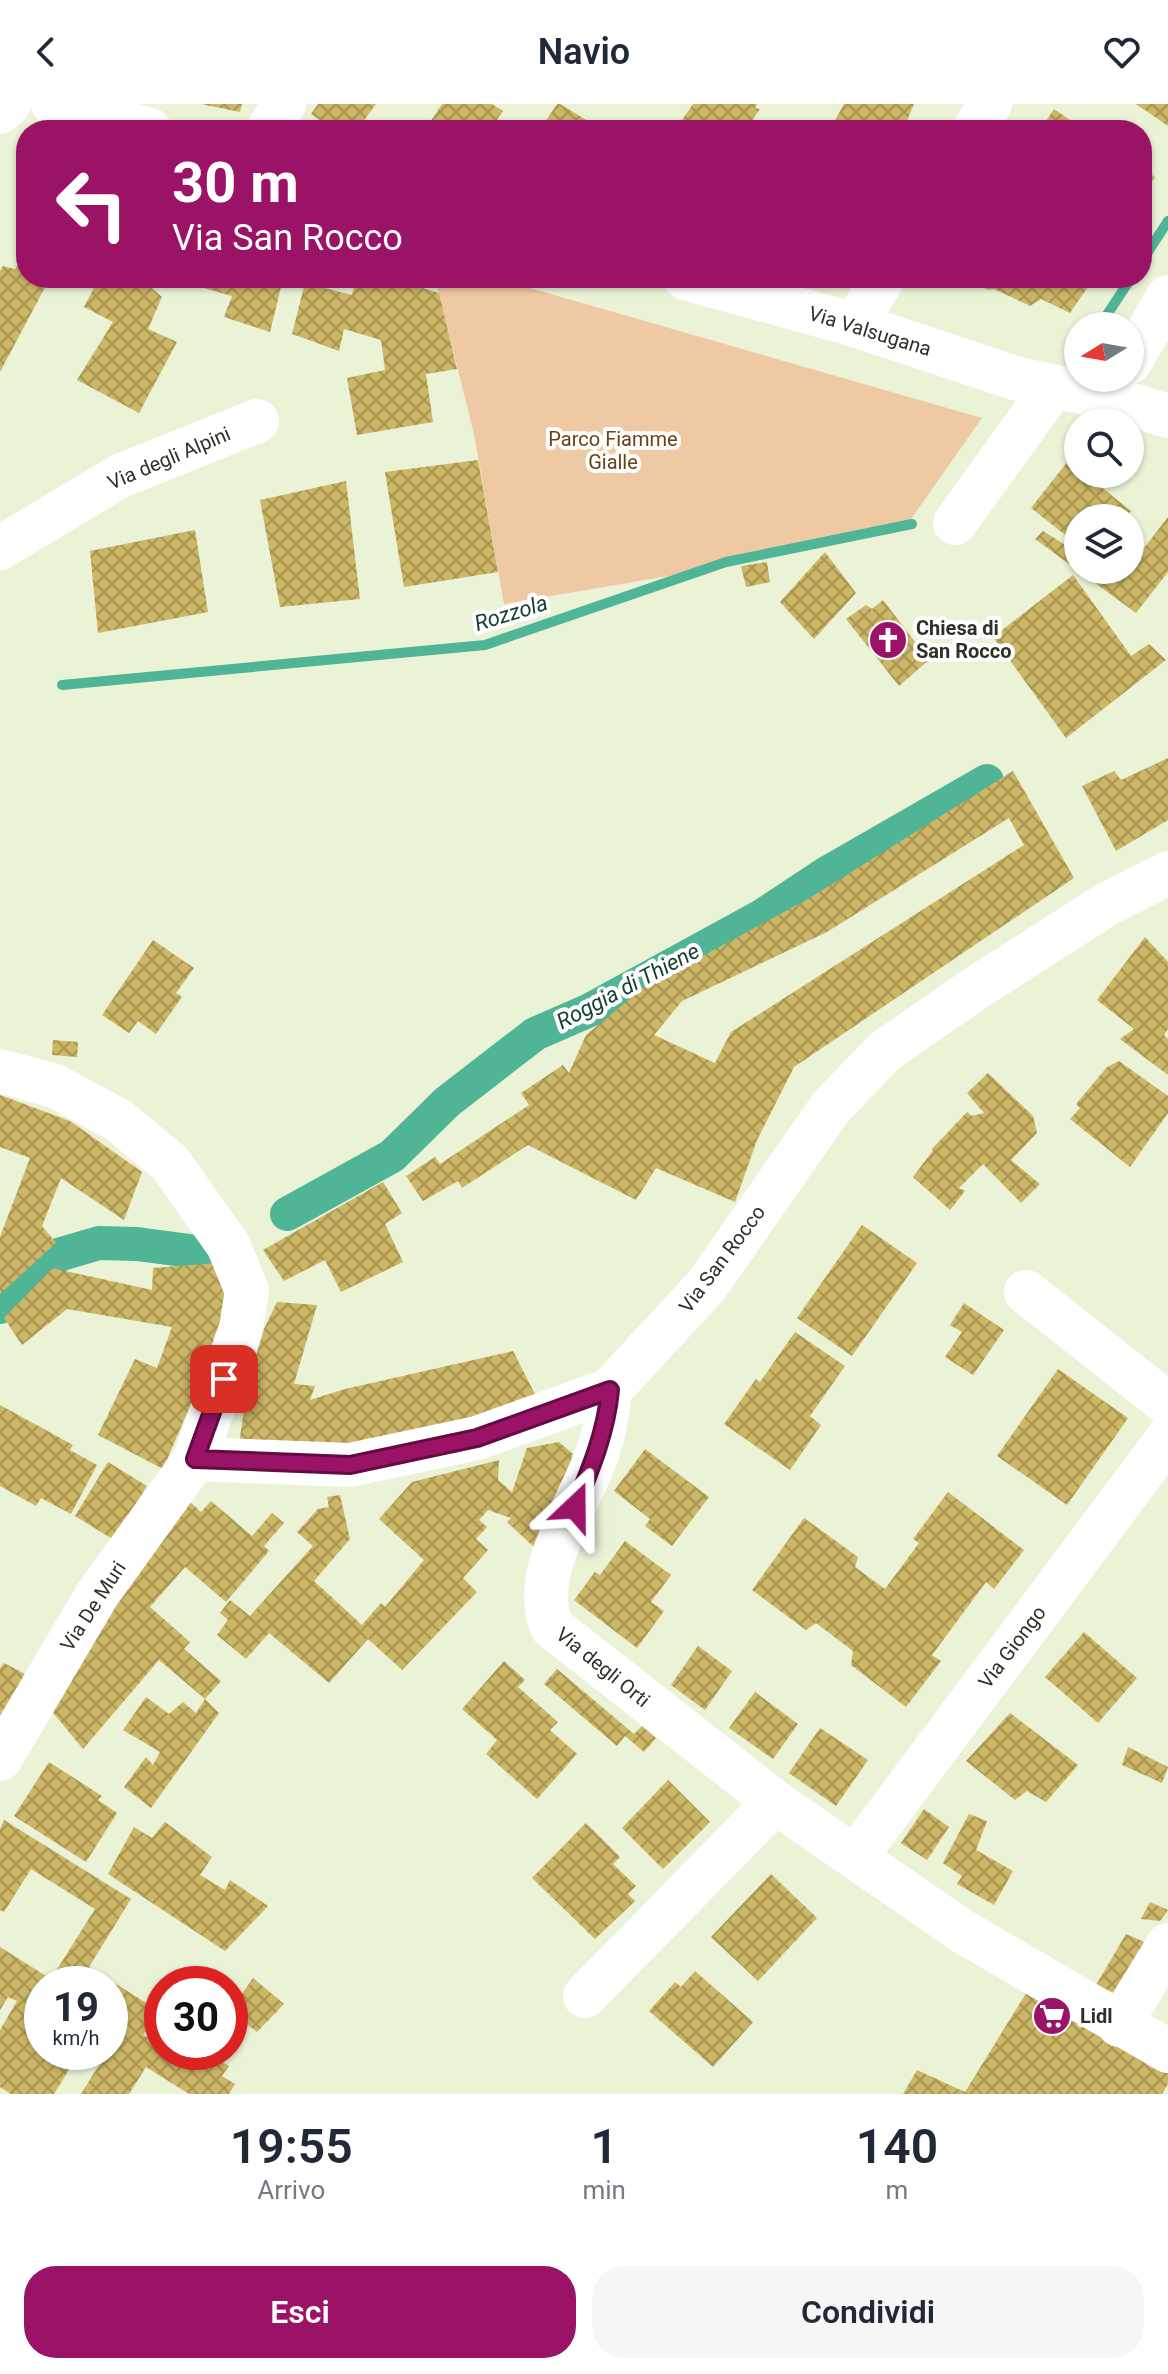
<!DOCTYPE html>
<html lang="it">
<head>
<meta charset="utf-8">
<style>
  :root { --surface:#fff; --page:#f6f6f7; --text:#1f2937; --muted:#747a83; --accent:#9a1366 }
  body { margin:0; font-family:Roboto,sans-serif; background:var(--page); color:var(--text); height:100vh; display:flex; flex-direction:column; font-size:30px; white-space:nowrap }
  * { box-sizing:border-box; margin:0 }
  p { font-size:26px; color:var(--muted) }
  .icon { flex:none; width:44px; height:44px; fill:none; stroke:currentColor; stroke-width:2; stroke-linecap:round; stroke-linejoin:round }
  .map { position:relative; height:1990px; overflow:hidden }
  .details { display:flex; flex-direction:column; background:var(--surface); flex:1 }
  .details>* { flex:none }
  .hud { position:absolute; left:16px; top:16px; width:1136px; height:168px; border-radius:32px; box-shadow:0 2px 6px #0004; background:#9a1366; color:#fff; overflow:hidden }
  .needle { width:52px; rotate:259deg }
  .fabs { position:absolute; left:1064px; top:208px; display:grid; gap:16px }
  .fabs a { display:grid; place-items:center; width:80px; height:80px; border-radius:50%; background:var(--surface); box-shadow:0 2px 6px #0004; font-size:40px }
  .speed { position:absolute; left:24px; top:1862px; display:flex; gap:16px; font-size:40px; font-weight:700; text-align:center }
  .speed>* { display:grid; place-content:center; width:104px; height:104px; border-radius:50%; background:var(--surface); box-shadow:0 2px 6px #0004; line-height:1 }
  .speed small { font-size:20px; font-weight:400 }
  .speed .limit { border:12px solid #d22; background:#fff; color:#111 }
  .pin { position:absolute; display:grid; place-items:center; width:68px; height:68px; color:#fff; margin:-34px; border-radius:16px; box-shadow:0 4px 12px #0006 }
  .me { position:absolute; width:88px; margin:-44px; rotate:23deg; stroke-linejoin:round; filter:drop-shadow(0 0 6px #0008) }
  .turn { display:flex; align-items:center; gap:28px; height:168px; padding:0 24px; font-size:36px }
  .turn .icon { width:104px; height:104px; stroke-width:2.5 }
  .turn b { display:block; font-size:56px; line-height:68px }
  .eta { display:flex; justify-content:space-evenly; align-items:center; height:136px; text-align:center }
  .eta b { font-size:48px; font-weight:600; line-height:56px }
  .action { display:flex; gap:16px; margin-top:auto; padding:16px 24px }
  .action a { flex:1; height:92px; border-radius:32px; background:var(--accent); color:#fff; font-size:32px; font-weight:600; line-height:92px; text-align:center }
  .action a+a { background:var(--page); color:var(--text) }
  header { display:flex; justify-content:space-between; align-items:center; height:104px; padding:0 24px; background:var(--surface); font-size:36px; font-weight:600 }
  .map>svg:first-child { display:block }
  .park { fill:#eec9a3 }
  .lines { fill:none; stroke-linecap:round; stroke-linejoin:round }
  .stream { stroke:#50b496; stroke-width:10 }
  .canal { stroke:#50b496; stroke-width:34 }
  .building { fill:url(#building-cross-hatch); fill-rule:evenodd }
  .minor { stroke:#fff; stroke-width:44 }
  .major { stroke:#fff; stroke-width:44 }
  .route-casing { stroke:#640c42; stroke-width:20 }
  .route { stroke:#9a1366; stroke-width:14 }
  .labels { text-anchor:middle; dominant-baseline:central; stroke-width:8; stroke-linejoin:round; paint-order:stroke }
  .street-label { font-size:20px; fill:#2e3126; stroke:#fff }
  .park-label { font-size:20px; fill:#684212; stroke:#fff }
  .poi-label { font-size:20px; font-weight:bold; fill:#2e3126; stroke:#fff; text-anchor:start }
  .water-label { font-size:22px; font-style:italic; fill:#133f33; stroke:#fff }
</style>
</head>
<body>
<header><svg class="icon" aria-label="back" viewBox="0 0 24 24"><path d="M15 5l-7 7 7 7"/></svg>Navio<svg class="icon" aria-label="heart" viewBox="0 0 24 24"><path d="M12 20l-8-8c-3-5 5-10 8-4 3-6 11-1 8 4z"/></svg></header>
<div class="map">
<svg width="1168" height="1990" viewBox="0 0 1168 1990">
  <defs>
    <pattern id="building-cross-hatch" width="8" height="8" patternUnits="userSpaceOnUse" patternTransform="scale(2)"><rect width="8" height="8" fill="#cdb666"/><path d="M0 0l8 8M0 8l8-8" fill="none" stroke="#a79554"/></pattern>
  </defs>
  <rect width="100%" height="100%" fill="#ebf3d7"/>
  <path class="park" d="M435,174h60l487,140 -73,104 -199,47 -206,35 -30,-170z"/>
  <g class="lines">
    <g class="stream">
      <path d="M1142,157l26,-40"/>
      <path d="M1101,220l30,-46"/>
      <path d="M62,581l423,-40 241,-83 186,-38"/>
    </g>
    <g class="canal">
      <path d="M287,1110l105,-58 55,-54 88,-68 55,-24 172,-94 65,-43 160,-92"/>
      <path d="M0,1203l43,-35 15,-17 41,-12 38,1 68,9"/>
    </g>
  </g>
  <g class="building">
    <path d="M201,0h41l-2,8z"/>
    <path d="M318,0h58l-19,26h-23l-23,-16z"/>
    <path d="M442,0h50l11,7 -13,19h-65z"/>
    <path d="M557,0h3l43,26h-63z"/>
    <path d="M693,0h64l-2,4 5,1 -15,21h-70z"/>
    <path d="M844,0h70l-11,26h-83l12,-4z"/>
    <path d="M1136,0h32v22z"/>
    <path d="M1054,5l31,21h-45z"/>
    <path d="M1142,64l13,9 -13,20z"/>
    <path d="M26,150v24h24l-50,94v-101l3,-5 12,3z"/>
    <path d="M99,174h49l-2,5 16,14 -14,32 29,13 -38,71 -62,-33 36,-58 -29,-15z"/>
    <path d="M168,174h113l2,1 -13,53 -46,-15 8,-21z"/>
    <path d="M356,174h34l49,15 18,76 -31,5 7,48 -76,13 -10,-57 38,-8 -4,-30 -37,-11 -5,22 -47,-17 13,-51 47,12z"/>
    <path d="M960,174h134l-24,35 -29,-14 -11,7 -36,-17 -5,1z"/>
    <path d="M478,356l20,112 -94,15 -19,-115z"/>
    <path d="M1068,357l10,8v5h7l46,37 -6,7h-47v27l-47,-37z"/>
    <path d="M346,377l14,118 -80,8 -20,-107z"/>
    <path d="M1168,413v55l-32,41 -101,-74 8,-8 35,22v17h52v-12l4,3z"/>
    <path d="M195,426l13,82 -110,21 -8,-82z"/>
    <path d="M825,448l31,41 -42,46 -34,-37z"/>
    <path d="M767,458l3,20 -24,5 -5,-21z"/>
    <path d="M1073,471l58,81 18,-12 17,16 -100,78 -73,-101z"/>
    <path d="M883,496l46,60 -30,26 -53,-67 20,-14 6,4z"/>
    <path d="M1168,654v62l-52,31 -34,-65 32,-15 7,9z"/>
    <path d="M1013,667l61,107 -280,189 -37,73 -22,62 -79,-34 -20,32 -108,-55 -66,43 -4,-7 -35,20 -17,-25 29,-19 5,7 89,-59 -8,-12 42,-28 6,8 17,-38 57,-47 165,-89zM1009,714l15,27 -293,187 -16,31 -61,-28 28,-34 145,-69z"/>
    <path d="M1145,833l23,25v67l-4,6 4,4v36l-48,-36 14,-10 -37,-29z"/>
    <path d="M153,836l41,28 -18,25 6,4 -26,37 -18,-13 -9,12 -27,-18z"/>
    <path d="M53,936l25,2 -1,15 -25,-2z"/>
    <path d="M1119,957l49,35v17l-38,54 -60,-48 10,-11 -4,-4 31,-37z"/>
    <path d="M988,969l45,43 4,17 -26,27 29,24 -19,19 -38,-39 -24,24 6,3 -15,19 -37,-33 21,-28 -3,1 36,-38 5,4 12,-3 -17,-20z"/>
    <path d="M0,991l70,26 72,51 -18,48 -63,-42 -19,48 14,17 -56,51v-57l30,-79 -30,-11z"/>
    <path d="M383,1078l19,31 -17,11 18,38 -62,30 -16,-32 -41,21 -21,-31z"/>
    <path d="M862,1121l55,38 -65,93 -55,-38z"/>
    <path d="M217,1159l12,52 -66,154 -65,-34 37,-76 22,9 15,-41 -105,-18 -45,36 -18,-27 48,-50 100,22 1,-22z"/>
    <path d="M277,1198l40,3 -23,79 21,2 -5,14 35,-11 168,-38 27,53 -181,45 -121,1 10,-67 16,-54z"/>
    <path d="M964,1199l40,27 -31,45 -28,-18 17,-25 -12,-7z"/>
    <path d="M795,1228l50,34 -35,50 11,9 -31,45 -66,-46 32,-45 4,3z"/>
    <path d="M1058,1265l70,49 -61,87 -70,-49z"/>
    <path d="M0,1301l73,40 -3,5 27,15 -26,49 -30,-16 -5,8 -36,-20z"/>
    <path d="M559,1338l14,12 -15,53 -22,42 -29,-27 4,-4 -23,-8 -9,10 8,7 -11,12 12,11 -25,28 14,14 -75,78 -34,-31 -39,44 -60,-50 -23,26 -29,-24 11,-15 -8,-7 10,-13 20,16 63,-70 -16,-14 21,-23 11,-2 -2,-10 13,-2 10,44 -36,42 48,44 19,-22 4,4 39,-47 -45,-41 33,-37 87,-22 -1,20 14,12 15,-44z"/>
    <path d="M645,1345l64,48 -37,49 -27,-20 5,-7 -36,-28z"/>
    <path d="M108,1358l39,24 -33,54 -39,-24z"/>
    <path d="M948,1388l76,58 -30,39 -8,-7 -54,73 9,6 -35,46 -55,-42 2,-14 -37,-28 -10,7 -54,-40 52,-72 54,39 -3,10 30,22 34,-46 -6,-4z"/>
    <path d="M211,1397l41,35 20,-23 12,10 -20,23 5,5 -43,51 -41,-35 -35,40 40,35 -6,7 37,32 -16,18 -46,-39 -76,89 -33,-40 11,-31 129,-176 11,10z"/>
    <path d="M625,1437l46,34 -20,27 13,9 -27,37 -63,-48 21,-28 5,3z"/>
    <path d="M1084,1528l53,46 -39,45 -53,-46z"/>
    <path d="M698,1542l34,25 -27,39 -34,-25z"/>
    <path d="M504,1557l21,19 -7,7 40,35 -8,8 27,24 -40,45 -51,-45 11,-14 -35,-31z"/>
    <path d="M4,1559l21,11 -25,46v-52z"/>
    <path d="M557,1565l77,65 8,-8 14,12 -12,14 -19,-16 -8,10 -73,-62z"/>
    <path d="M755,1588l43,32 -25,35 -44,-31z"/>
    <path d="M146,1593l23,17 14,-12 13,11 9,-14 14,14 -68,95 -27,-21 22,-30 7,8 7,-13 -37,-22z"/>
    <path d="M1010,1609l68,52 -32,37 -19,-11 -12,9 -49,-39z"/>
    <path d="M820,1624l48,32 -32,46 -47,-33z"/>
    <path d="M1128,1643l40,20 -6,16 -40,-18z"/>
    <path d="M49,1658l53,34 -4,4 19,13 -31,49 -72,-46z"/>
    <path d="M668,1676l42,42 -47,47 -41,-41z"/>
    <path d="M924,1705l25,18 -22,33 -26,-17z"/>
    <path d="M969,1710l18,7 -11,29 37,21 -19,34 -37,-21 5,-8 -19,-13z"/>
    <path d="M4,1716l127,79 -42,68 70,44 -16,24 19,11v6h19l18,12 8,-11 22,13 -7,10 13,8 -6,10h-40l-43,-27 -17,27h-48l23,-37 -7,-5h13v-68h-68v68h38l-26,42h-43l-11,-7v-57l17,-29 -9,-4 -8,13v-63l51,32 44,-70 -64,-40 -27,43 -4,-2v-81z"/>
    <path d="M165,1718l47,35 -12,18 25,15 5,-10 38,26 -43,45 -117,-77 26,-47 18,11z"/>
    <path d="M586,1719l34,34 -7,7 23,22 -8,8 7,7 -40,38 -63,-61z"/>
    <path d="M771,1770l46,44 -59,63 -47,-44z"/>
    <path d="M1150,1798l18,8 -8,11 -19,-2z"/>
    <path d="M1126,1830l21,9 -31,51 -20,-9z"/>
    <path d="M695,1867l58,51 -40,45 -64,-56 26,-29 6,5z"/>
    <path d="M253,1874l31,26 -27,28 -27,-21z"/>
    <path d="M1033,1878l135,78v24l-6,10h-259l14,-24 48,22z"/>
  </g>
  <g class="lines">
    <g class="minor">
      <path d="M0,8l9,-8"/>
      <path d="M268,26l16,-26"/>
      <path d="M974,26l16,-26"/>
      <path d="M855,221l28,-47"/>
      <path d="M1130,258l38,-65"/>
      <path d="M955,419l98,-136"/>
      <path d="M0,444l120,-72 137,-55"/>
      <path d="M0,967l55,15 63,34 52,43 58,82 19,46 -6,37 -46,131 -98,136 -97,164"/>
      <path d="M1026,1188l142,112"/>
      <path d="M610,1286c-2,21 -5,41 -12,61 -16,51 -70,122 -46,176l223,175 187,129 206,120"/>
      <path d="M195,1355l155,6 127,-27 133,-48 97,-105 124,-178 54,-56 91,-63 131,-84 61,-31"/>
      <path d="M856,1752l312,-418"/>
      <path d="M585,1892l190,-194"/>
      <path d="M1119,1921l49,-80"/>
    </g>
    <g class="major">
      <path d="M53,0l97,26"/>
      <path d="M685,174l170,47 163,54 91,19 59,18"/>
    </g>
  </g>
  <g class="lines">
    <g class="route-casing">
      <path id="route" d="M224,1275l-29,80 155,6 127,-27 133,-48c-4,42 -19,78 -35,117"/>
    </g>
    <use href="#route" class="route"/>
  </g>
  <defs>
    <g id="church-disc" transform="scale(2)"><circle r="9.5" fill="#9a1366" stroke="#fff"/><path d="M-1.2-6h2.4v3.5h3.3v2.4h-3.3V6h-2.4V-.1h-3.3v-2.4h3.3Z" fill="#fff"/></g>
    <g id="supermarket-disc" transform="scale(2)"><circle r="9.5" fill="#9a1366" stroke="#fff"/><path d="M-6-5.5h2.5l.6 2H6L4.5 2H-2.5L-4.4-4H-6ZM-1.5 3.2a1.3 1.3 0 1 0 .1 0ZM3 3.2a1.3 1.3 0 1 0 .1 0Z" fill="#fff"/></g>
  </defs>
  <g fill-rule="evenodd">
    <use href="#church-disc" x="888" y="536"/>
    <use href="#supermarket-disc" x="1052" y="1912"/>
  </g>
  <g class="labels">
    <g class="street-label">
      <text transform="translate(870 227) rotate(17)">Via Valsugana</text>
      <text transform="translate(169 354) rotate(-23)">Via degli Alpini</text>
      <text transform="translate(722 1155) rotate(-53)">Via San Rocco</text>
      <text transform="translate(93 1502) rotate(-57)">Via De Muri</text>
      <text transform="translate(1012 1543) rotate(-53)">Via Giongo</text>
      <text transform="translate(603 1563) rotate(39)">Via degli Orti</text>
    </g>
    <g class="park-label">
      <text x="613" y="335">Parco Fiamme<tspan x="613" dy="23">Gialle</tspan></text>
    </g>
    <g class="poi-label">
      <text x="916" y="524">Chiesa di<tspan x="916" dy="23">San Rocco</tspan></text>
      <text x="1080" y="1912">Lidl</text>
    </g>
    <g class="water-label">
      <text transform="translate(511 509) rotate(-17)">Rozzola</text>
      <text transform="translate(628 882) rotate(-28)">Roggia di Thiene</text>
    </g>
  </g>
</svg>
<div class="fabs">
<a><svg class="needle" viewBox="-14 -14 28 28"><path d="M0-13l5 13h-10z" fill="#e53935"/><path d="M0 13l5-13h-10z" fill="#747a83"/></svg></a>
<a><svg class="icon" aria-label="search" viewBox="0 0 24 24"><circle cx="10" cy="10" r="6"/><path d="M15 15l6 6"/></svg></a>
<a><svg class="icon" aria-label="layers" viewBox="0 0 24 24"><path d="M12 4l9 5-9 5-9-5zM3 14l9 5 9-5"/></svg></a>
</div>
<div class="speed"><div>19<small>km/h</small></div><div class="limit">30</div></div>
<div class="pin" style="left:224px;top:1275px;background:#d93025"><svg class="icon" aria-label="arrive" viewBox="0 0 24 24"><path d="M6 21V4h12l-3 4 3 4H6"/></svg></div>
<svg class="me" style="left:575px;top:1403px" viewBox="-20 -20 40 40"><path d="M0-17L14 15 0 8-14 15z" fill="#9a1366" stroke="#fff" stroke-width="4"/></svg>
<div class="hud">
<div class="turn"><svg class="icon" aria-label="left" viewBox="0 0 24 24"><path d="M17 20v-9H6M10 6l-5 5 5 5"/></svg><div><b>30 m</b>Via San Rocco</div></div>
</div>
</div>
<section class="details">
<div class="eta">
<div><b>19:55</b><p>Arrivo</p></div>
<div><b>1</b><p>min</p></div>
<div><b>140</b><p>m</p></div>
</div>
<div class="action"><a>Esci</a><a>Condividi</a></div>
</section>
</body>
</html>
